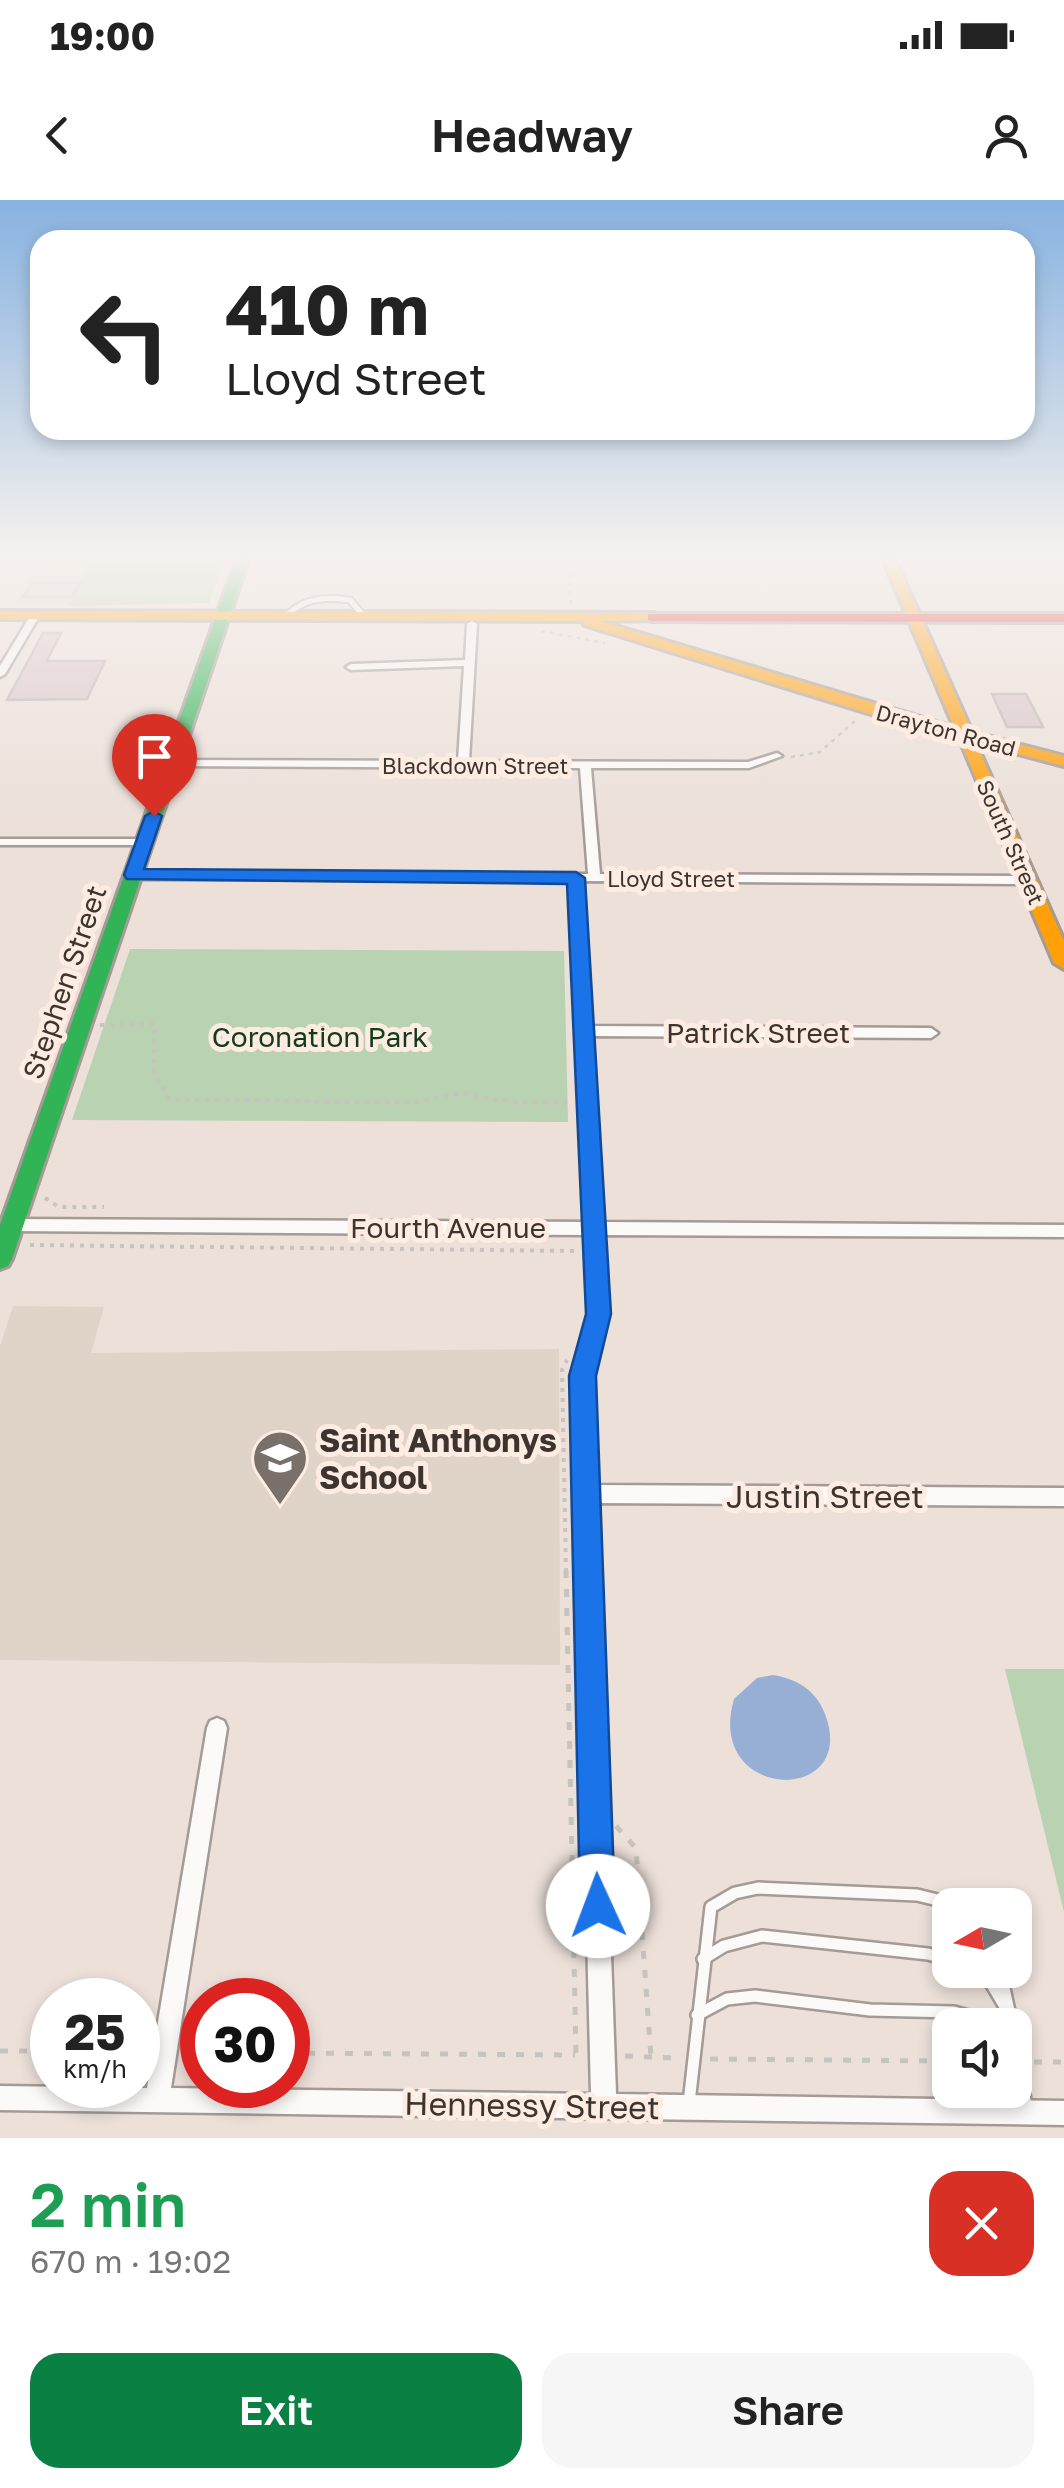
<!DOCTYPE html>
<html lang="en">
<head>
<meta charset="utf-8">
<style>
  :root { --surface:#fff; --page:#f6f6f6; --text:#222; --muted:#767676; --accent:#0b8043 }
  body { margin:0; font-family:"Golos Text",sans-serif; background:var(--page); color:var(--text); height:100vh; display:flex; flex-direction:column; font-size:38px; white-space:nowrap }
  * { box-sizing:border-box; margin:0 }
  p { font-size:32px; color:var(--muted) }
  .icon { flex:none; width:55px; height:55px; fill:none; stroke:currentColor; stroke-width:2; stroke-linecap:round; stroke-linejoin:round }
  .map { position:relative; height:1938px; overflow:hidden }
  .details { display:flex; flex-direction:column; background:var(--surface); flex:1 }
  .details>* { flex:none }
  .hud { position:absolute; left:30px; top:30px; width:1005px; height:210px; border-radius:30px; box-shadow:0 5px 15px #0003; background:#fff; color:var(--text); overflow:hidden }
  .needle { width:65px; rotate:261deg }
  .controls { position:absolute; left:932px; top:1688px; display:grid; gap:20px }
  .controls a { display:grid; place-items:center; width:100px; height:100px; border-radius:20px; background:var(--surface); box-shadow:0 5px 15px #0003; font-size:50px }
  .speed { position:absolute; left:30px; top:1778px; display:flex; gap:20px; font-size:50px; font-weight:700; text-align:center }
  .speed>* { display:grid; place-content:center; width:130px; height:130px; border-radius:50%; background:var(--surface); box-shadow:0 5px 15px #0003; line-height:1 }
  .speed small { font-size:25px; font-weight:400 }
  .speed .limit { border:15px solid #d22; background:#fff; color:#111 }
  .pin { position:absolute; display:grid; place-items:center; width:85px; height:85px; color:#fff; margin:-102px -42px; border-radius:50% 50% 50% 0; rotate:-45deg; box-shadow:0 0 10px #0007 }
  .pin .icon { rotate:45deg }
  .me { position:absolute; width:110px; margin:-55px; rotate:358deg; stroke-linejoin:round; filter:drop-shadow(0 0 8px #0008) }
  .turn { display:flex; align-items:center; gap:35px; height:210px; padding:0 30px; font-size:45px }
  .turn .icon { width:130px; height:130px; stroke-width:2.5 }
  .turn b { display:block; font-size:70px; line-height:85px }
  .round { display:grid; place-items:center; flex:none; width:105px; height:105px; border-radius:30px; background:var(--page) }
  .summary { display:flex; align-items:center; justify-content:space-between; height:170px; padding:0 30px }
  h1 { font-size:60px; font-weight:600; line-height:75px; color:#1e9e55 }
  .button { display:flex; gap:20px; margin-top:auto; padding:20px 30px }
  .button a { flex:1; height:115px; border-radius:30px; background:var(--accent); color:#fff; font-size:40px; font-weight:600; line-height:115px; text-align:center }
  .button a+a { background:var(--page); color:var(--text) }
  .status { display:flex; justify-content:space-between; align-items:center; height:70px; padding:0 50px; background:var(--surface); direction:ltr }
  .status svg { height:28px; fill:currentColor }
  header { display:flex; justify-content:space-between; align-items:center; height:130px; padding:0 30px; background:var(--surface); font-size:45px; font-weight:600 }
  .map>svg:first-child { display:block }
  .education { fill:#dfd4c7 }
  .green { fill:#b8d2b2 }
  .water { fill:#97afd4 }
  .building { fill:#d9c6c8; stroke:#bfb5b4; stroke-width:2.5 }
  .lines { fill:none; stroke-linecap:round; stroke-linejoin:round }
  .lane-far1-casing { stroke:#a49b96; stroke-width:9 }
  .lane-casing { stroke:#a49b96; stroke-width:16 }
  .street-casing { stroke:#a49b96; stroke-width:5 }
  .fast-casing { stroke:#a49b96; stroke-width:6 }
  .slow-casing { stroke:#a49b96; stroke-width:6 }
  .jam-casing { stroke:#a49b96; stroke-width:6 }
  .path-far2 { stroke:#c7c3bf; stroke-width:2.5; stroke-dasharray:4 5; stroke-linecap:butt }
  .path-far1 { stroke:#c7c3bf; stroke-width:4; stroke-dasharray:4 6; stroke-linecap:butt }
  .path { stroke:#c7c3bf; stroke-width:5; stroke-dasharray:8 11; stroke-linecap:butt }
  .lane-far1 { stroke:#fcfaf9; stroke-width:5 }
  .lane { stroke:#fcfaf9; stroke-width:11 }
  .street { fill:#fcfaf9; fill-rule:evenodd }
  .fast { fill:#30b455; fill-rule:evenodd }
  .slow { fill:#ff9f0a; fill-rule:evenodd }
  .jam { fill:#e5322d; fill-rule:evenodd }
  .rail-casing { stroke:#d4d1cf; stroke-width:6 }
  .rail { stroke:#feece2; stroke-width:4; stroke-dasharray:10; stroke-linecap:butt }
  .route { fill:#1a73e8; stroke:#114b97; stroke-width:2.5 }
  .labels { text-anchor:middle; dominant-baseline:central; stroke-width:10; stroke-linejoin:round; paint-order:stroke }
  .far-street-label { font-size:22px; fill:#3c342f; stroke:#feece2 }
  .street-label { font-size:28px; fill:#3c342f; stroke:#feece2 }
  .park-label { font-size:28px; fill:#133c1a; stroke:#feece2 }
  .near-poi-label { font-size:32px; font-weight:bold; fill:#3c342f; stroke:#feece2; text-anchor:start }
  .near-street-label { font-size:32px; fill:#3c342f; stroke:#feece2 }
</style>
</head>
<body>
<div class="status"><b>19:00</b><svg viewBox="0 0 49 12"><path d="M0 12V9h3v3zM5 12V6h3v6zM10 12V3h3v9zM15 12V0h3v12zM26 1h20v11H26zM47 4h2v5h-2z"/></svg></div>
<header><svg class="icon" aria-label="back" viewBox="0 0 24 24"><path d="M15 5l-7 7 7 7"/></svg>Headway<svg class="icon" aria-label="person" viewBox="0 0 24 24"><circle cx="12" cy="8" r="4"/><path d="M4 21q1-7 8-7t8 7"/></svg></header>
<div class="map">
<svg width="1064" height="1938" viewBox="0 0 1064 1938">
  <rect width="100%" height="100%" fill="#ece0d9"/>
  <g class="education">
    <path d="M38,363h53l-22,43h-55z"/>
    <path d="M13,1106l91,1 -13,46 468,-4 1,316 -560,-5v-314z"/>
  </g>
  <g class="green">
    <path d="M41,355h186l-18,48 -140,3 21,-43h-70z"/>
    <path d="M130,749l434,2 4,171 -496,-2z"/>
    <path d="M1005,1469h59v243z"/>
  </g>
  <path class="water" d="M773,1475c24,4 43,15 52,39 35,92 -121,88 -91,-15l23,-21z"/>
  <g class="building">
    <path d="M80,382l-8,15h-49l9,-14z"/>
    <path d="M43,433h18l-14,28h58l-18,38 -80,1z"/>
    <path d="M992,494h34l17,33h-36z"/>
  </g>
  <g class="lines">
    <g class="lane-far1-casing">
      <path id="lane-far1" d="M288,414c19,-17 38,-17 62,-14l13,15"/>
    </g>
    <g class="lane-casing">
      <g id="lane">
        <path d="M703,1759l21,-13 38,-10 166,18 22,6"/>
        <path d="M972,1770l19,13 20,34"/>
        <path d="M1000,1770l12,55"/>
        <path d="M697,1815l30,-16 28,-3 115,14 84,2 46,13"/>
        <path d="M1015,1841l11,65"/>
        <path d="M689,1903l22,-196 24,-14 23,-5 159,7 41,10"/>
      </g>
    </g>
    <g class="street-casing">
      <g id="street">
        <path d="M32,413l8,2 -35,59 -5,3v-11z"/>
        <path d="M472,421l5,3 -8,137 279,1 29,-9 5,3 -33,12h-158l9,106 428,2 6,4 -6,4 -446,-3 9,145 340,2 7,5 -7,5 -340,-2 11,186 462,3v12l-461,-2 4,80 -16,61 3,109 470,3v18l-469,-3 21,591 448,7v24l-1064,-15v-24l147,2 60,-360 3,-7 7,-3 7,3 3,7 -56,360 420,6 -18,-718 18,-61 -4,-80 -575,-4 -6,-2 -2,-4 2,-4 6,-2 574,3 -16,-341 -437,-2 -6,-4 6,-4 455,3 -8,-106 -408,-2 -5,-3 5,-3 286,1 6,-95 -113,4 -5,-3 5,-3 114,-4 2,-36z"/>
        <path d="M0,639h144l6,3 -6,3h-144z"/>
      </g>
    </g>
    <g class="fast-casing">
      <path id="fast" d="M238,355h12l-238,704 -4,7 -8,3v-44z"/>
    </g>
    <g class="slow-casing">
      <path id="slow" d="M881,355h12l79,177 92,24v10l-88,-23 88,198v28l-10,-6 -95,-225 -82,-22 -293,-91 -1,-4 -583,-2v-8l653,2 5,1v6l-58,1 354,106z"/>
    </g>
    <g class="jam-casing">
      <path id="jam" d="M648,414h416v8l-411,-1 -5,-1z"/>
    </g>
    <g class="path-far2">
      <path d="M569,355l2,50"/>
      <path d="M139,366l4,-3"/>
      <path d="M541,431l64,12"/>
      <path d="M791,557l29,-5 36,-32"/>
    </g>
    <g class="path-far1">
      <path d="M100,825l55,-1 -1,48 15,27 240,4 55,-10 52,10h52"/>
      <path d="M45,998l14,9h45"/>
      <path d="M30,1045l547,6"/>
      <path d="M566,1372l-4,-202 5,-10"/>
    </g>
    <g class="path">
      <path d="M566,1370l10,485"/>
      <path d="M616,1626l20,22 15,209"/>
      <path d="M0,1851h52"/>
      <path d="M182,1852h20"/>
      <path d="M288,1853l287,2"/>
      <path d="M625,1856l55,2"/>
      <path d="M710,1859l240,2"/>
      <path d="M1034,1862h30"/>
    </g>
    <use href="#lane-far1" class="lane-far1"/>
    <use href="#lane" class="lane"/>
    <use href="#street" class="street"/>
    <use href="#fast" class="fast"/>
    <use href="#slow" class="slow"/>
    <use href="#jam" class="jam"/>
    <g class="rail-casing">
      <path id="rail" d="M0,360l13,-5"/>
    </g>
    <use href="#rail" class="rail"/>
  </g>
  <linearGradient id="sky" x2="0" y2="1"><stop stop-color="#87b2e0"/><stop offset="0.57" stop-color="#f6f1ee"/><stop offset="1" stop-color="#f6f1ee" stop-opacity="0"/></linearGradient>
  <rect width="1064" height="626" fill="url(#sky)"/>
  <path class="route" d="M154,611l8,5 -18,53 432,3 9,6 26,436 -15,62 19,530 -5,12 -12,5 -13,-5 -5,-12 -11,-530 17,-62 -19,-430 -440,-5 -3,-4 21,-59z"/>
  <defs>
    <g id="school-pin" transform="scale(2.875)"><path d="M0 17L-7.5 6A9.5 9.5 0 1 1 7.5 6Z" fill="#7a706a" stroke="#feece2"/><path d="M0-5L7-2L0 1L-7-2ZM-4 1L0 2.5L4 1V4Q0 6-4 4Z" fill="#fff"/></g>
  </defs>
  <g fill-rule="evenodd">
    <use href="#school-pin" x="280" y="1258"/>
  </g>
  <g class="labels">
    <g class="far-street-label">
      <text transform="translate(946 530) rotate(15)">Drayton Road</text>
      <text x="475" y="565">Blackdown Street</text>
      <text transform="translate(1011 642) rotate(66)">South Street</text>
      <text x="671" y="678">Lloyd Street</text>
    </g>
    <g class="street-label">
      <text transform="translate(64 782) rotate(-71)">Stephen Street</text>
      <text x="758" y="832">Patrick Street</text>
      <text x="448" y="1027">Fourth Avenue</text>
    </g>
    <g class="park-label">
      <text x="320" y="836">Coronation Park</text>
    </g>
    <g class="near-poi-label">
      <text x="319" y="1240">Saint Anthonys<tspan x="319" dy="37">School</tspan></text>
    </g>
    <g class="near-street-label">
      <text x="825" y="1296">Justin Street</text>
      <text transform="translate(532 1905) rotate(1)">Hennessy Street</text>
    </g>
  </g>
</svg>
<div class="controls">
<a><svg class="needle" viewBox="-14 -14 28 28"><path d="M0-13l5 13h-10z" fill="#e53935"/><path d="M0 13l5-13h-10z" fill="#767676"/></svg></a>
<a><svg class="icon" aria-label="sound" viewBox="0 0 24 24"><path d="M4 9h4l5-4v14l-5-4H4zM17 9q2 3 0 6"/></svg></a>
</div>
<div class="speed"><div>25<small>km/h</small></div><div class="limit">30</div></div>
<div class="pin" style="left:154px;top:616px;background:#d93025"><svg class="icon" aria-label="arrive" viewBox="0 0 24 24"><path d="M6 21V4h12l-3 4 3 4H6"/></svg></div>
<svg class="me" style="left:598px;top:1706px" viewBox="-20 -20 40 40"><circle r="19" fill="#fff"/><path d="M0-13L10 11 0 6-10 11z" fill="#1a73e8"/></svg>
<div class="hud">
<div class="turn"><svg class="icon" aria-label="left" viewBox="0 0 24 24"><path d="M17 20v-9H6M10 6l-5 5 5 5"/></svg><div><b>410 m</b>Lloyd Street</div></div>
</div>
</div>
<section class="details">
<div class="summary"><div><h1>2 min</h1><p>670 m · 19:02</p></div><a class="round" style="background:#d93025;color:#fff"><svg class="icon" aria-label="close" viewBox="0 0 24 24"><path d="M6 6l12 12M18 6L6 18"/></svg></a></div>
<div class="button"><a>Exit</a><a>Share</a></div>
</section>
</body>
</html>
